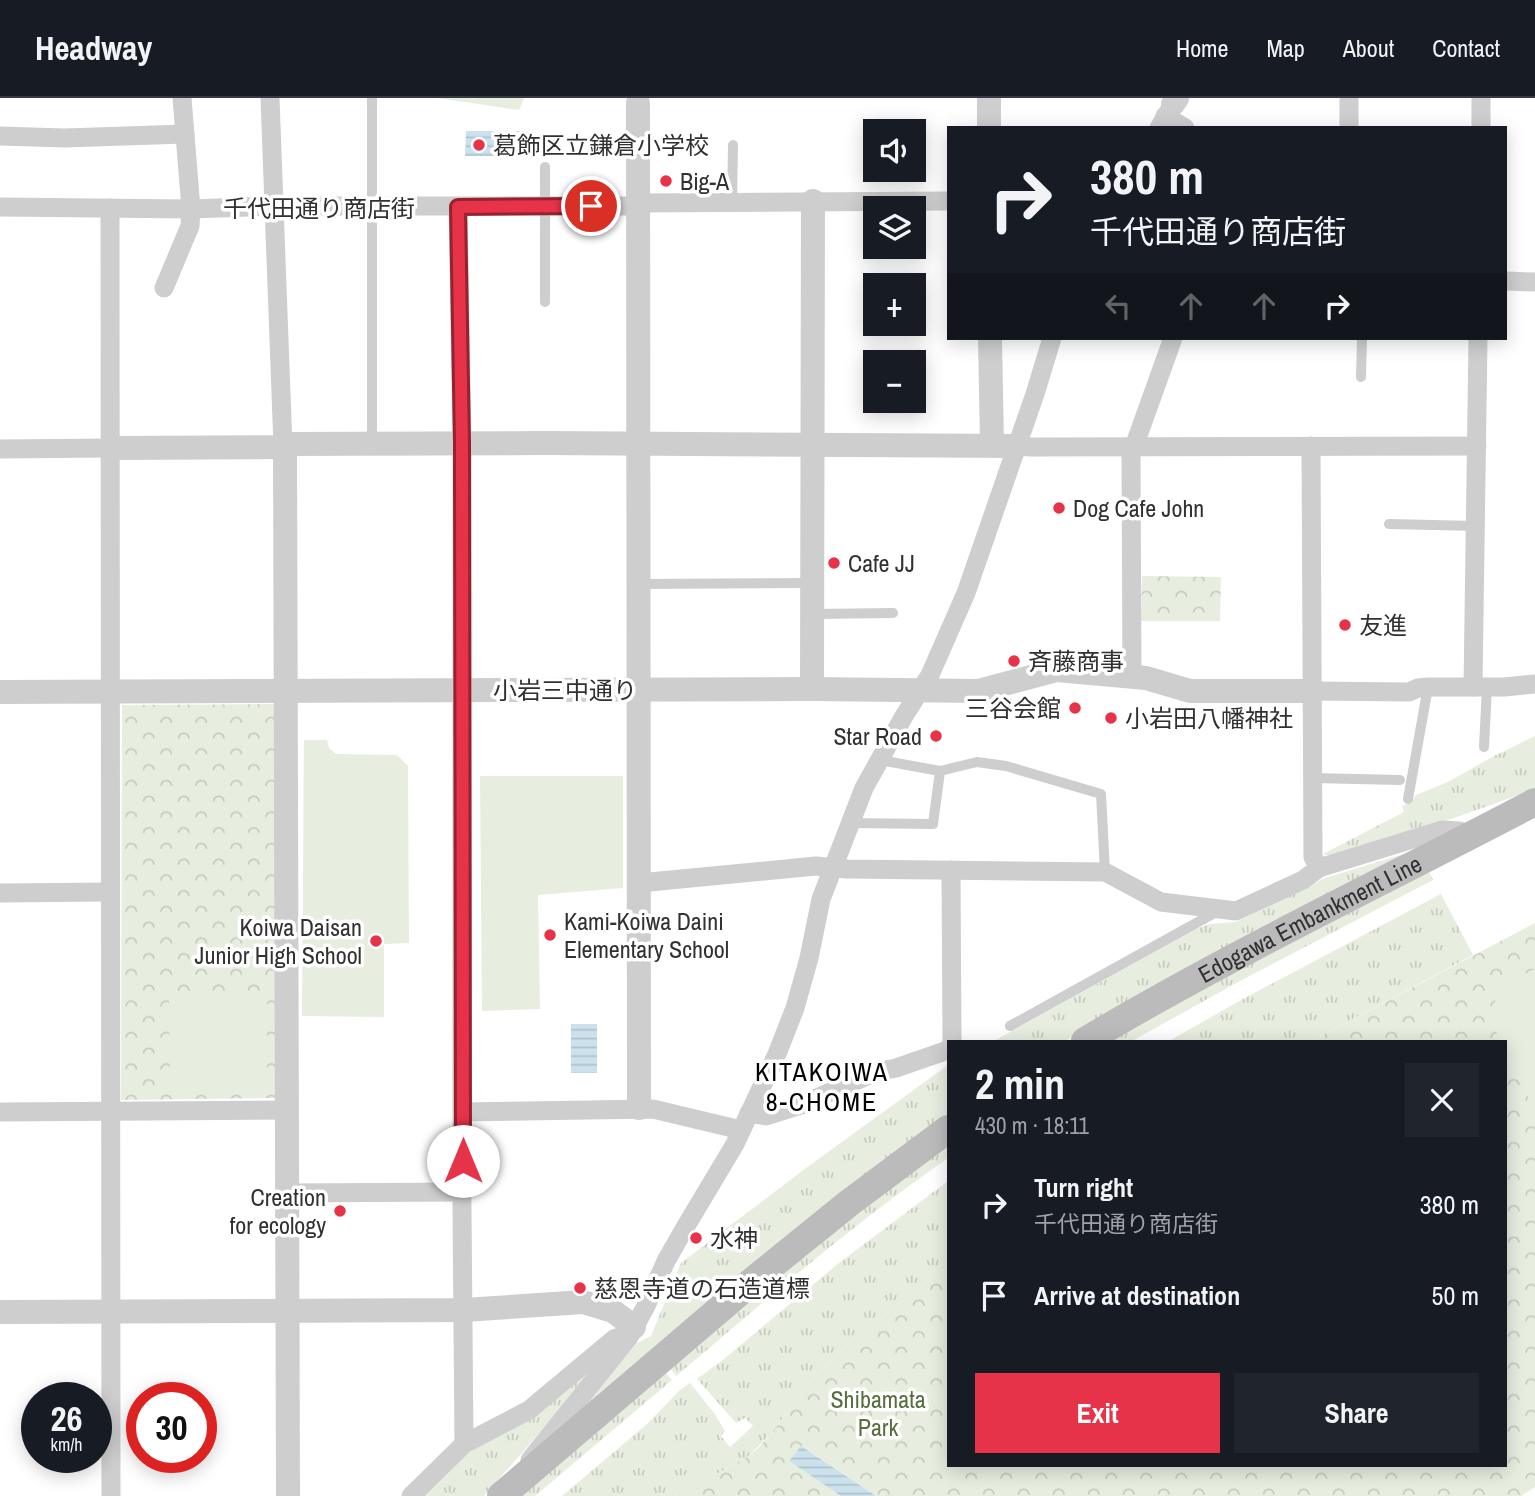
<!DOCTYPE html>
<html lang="en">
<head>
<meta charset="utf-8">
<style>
  :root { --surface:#171b24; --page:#20242c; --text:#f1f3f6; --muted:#9ea1a6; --line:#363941; --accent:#e73349 }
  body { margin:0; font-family:"Archivo Narrow","Noto Sans JP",sans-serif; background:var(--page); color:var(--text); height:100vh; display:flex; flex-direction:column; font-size:26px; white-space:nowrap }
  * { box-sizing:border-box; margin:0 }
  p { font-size:23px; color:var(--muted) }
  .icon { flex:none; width:38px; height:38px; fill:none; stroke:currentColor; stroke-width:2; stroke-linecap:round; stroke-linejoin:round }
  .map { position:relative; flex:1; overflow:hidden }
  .panel { position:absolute; left:947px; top:942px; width:560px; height:427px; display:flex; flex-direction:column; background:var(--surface); border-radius:0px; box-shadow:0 4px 18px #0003 }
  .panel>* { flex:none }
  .guide { position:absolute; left:947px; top:28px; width:560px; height:214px; border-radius:0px; box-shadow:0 4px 18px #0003; background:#171b24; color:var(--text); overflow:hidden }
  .buttons { position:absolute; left:863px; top:21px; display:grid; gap:14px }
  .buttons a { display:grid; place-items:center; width:63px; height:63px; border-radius:0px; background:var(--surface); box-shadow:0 4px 18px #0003; font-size:35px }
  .speed { position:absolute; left:21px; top:1284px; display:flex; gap:14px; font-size:35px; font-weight:700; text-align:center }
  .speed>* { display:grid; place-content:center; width:91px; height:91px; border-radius:50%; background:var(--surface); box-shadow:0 4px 18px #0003; line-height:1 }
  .speed small { font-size:18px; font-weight:400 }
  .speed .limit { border:10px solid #d22; background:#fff; color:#111 }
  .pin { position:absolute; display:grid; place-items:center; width:60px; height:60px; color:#fff; margin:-30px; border:4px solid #fff; border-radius:50%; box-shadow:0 2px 7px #0007 }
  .me { position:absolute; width:77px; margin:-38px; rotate:0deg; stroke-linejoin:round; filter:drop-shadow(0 0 5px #0008) }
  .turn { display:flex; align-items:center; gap:24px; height:147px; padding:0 28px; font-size:32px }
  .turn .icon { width:91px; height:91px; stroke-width:2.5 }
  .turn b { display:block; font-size:49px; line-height:60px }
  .lanes { display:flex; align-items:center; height:66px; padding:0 28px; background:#0003; justify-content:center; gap:35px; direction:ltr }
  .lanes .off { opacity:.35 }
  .round { display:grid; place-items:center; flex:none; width:74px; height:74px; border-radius:0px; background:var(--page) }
  .head { display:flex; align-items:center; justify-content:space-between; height:119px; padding:0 28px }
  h1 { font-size:42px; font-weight:700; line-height:52px }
  .action { display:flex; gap:14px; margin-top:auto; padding:14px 28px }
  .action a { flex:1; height:80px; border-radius:0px; background:var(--accent); color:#fff; font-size:28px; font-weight:700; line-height:80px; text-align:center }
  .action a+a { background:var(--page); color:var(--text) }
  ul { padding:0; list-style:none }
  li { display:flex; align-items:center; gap:21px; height:91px; padding:0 28px }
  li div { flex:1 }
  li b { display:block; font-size:26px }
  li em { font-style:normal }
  header { display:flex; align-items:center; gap:42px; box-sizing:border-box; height:98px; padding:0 35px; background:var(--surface); border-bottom:2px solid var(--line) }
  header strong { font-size:33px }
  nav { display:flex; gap:38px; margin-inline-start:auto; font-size:24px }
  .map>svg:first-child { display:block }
  .grass { fill:url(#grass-tufts) }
  .park { fill:url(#park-crowns) }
  .garden { fill:#e7eddf }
  .water { fill:url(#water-rules) }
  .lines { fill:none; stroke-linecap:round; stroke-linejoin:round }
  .service { stroke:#cecece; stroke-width:10 }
  .minor { stroke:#cecece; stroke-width:19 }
  .tertiary { stroke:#cecece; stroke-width:24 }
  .secondary { stroke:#bbb; stroke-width:28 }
  .route-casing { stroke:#96212f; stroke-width:18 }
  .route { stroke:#e73349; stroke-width:12 }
  .poi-dot { fill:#e73349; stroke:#fff; stroke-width:2.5 }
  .labels { text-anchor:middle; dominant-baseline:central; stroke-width:7; stroke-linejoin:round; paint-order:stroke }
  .poi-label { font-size:24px; fill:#313131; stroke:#fff; text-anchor:start }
  .street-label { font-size:24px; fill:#313131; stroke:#fff }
  .park-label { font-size:24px; fill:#566d3d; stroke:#fff }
  .neighbourhood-label { font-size:26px; letter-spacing:2px; fill:#000; stroke:#fff }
</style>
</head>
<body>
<header>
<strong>Headway</strong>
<nav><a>Home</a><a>Map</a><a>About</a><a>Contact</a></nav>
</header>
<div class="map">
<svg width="1535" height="1398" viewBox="0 0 1535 1398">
  <defs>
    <pattern id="grass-tufts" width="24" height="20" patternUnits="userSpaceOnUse" patternTransform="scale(1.75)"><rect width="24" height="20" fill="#e7eddf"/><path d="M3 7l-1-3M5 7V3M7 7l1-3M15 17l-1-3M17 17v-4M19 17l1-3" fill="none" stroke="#c7ccc0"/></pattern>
    <pattern id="park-crowns" width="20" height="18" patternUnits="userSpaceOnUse" patternTransform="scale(1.75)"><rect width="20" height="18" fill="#e7eddf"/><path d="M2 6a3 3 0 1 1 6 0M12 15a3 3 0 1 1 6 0" fill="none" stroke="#c7ccc0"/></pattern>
    <pattern id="water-rules" width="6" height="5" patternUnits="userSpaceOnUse" patternTransform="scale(1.75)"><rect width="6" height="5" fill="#cbe2ed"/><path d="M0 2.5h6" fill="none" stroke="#afc2cc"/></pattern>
  </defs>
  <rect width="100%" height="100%" fill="#fff"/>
  <g class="grass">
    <path d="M1535,638v53l-92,33 -111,34 -9,-2 81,-42 -2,-6 10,-5 4,-6 32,-13 46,-26z"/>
    <path d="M1417,752l-269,142 -83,49h-71l202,-112 13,-5 27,-2 89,-44z"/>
    <path d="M1427,770l6,12 -193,101 -108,60h-25z"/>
    <path d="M1441,796l32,61 -162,86h-142l74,-42z"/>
    <path d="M948,967v51l-389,318 78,-91 14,-7 30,-73 121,-92z"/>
    <path d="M948,1044v16c-95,66 -183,143 -272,218l-8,-11 148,-123z"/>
    <path d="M948,1083v85l-101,78 -48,51 -27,38 -26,25 -70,38h-114l85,-72 33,-34 10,-7 24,30 11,18 -4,5 9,11 23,-21 -8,-8 -9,5 -39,-44 27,-20 115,-96z"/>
    <path d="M615,1249l-131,149h-62l40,-40z"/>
    <path d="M663,1272l9,10 -137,116h-21z"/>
  </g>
  <g class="park">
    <path d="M1142,478l79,1 -1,44h-79z"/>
    <path d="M276,606v394l-155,2 1,-395z"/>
    <path d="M1535,825v564l-14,9h-645l-75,-50 -12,15 52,35h-165l70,-38 12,-10 14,-15 27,-38 48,-51 101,-78v199h557v-424h-194z"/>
  </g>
  <g class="garden">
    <path d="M437,0h87l-5,12z"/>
    <path d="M304,642h23l2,8 7,6 61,1 11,11 1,177 -25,1v73l-82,-1z"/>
    <path d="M480,678h143v112l-85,7 2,114 -58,2z"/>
    <path d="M1535,871v142l-30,-61v-9h-4l-7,-14 2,-39z"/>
    <path d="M169,895h98v99l-97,1z"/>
  </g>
  <g class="water">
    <path d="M466,33h62l-1,25h-62z"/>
    <rect x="571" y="926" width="26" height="49"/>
    <path d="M801,1348l75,50h-35l-52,-35z"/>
  </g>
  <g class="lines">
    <g class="service">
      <path d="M372,0v345"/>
      <path d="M732,104l1,-57"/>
      <path d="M545,204v-135"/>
      <path d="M1361,279l1,-39"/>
      <path d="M1389,426l87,2"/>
      <path d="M638,486l174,-1"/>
      <path d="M813,516l80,-1"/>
      <path d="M1484,649l3,-60"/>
      <path d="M880,662l60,11 37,-9 29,4 95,28 4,78"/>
      <path d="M1313,680l87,2"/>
      <path d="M1408,701l20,-112"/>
      <path d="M850,725l83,1 7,-53"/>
      <path d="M1010,928l208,-115"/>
    </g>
    <g class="minor">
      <path d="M270,0l13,349"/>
      <path d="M1165,18l20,12"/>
      <path d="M1159,30l14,-24"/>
      <path d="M1349,30v-30"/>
      <path d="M1481,30v-30"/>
      <path d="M0,38l65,2 120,-4"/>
      <path d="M637,105l311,-2"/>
      <path d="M0,109l191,2 82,-3h365"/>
      <path d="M110,110l1,1288"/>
      <path d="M1505,183l30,1"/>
      <path d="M164,190l26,-62 1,-17 -9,-111"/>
      <path d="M1017,348l13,1 447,-1"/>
      <path d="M1311,348l2,411 6,11 123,-38 17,1 14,3"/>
      <path d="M0,351l109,-1"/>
      <path d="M1132,579l-1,-222 42,-117"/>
      <path d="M1473,589l5,-349"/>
      <path d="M1312,593l97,1 9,-4 10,-1h76l31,-3"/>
      <path d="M951,772l1,171"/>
      <path d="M639,785l177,-17 31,3 258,3 56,30 75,9 67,-31 16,-12"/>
      <path d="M0,795l110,-1"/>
      <path d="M0,1014l286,-2"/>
      <path d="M463,1014l190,-3 88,21"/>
      <path d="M749,1015l17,3 35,-11 75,-33 20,-4 52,-18"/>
      <path d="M287,1095l176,-1"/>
      <path d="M464,1346l65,-34 85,-71 14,-5"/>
      <path d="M530,1362l99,-123 17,-31 20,-45 20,-35 49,-82 42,-90 18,-46 14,-50 12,-59 43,-111 40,-72 26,-41 36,-82 69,-199 17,-56"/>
      <path d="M411,1398l53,-52 -2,-235v-766l-4,-236"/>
    </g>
    <g class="tertiary">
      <path d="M989,0v30"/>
      <path d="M638,5l1,1005"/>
      <path d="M1173,6l4,-6"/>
      <path d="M990,240l2,107"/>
      <path d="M285,349l3,1049"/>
      <path d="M109,350l176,-1v-3l260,-1 472,3"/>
      <path d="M812,591l1,-488"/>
      <path d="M0,594l812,-3 166,2 79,-21 89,8 44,13h122"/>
      <path d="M0,1214l464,-2 119,-8 30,9 21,16"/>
    </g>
    <g class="secondary">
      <path id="s1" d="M1085,943c146,-87 300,-160 450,-239"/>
      <path d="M501,1398l254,-217 94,-76 99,-74"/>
    </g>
  </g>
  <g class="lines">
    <g class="route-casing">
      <path id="route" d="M463,1063l-1,-718 -4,-236 133,-1"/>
    </g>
    <use href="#route" class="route"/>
  </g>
  <g class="poi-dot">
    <circle cx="479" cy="47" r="7"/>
    <circle cx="666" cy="83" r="7"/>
    <circle cx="1059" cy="410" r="7"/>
    <circle cx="834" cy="465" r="7"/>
    <circle cx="1345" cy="527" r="7"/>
    <circle cx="1014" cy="563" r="7"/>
    <circle cx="1075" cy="610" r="7"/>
    <circle cx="1111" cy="620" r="7"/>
    <circle cx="936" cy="638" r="7"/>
    <circle cx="550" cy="837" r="7"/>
    <circle cx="376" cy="843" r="7"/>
    <circle cx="340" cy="1113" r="7"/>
    <circle cx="696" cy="1140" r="7"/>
    <circle cx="580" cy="1190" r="7"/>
  </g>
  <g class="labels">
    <g class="poi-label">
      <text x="493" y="47">葛飾区立鎌倉小学校</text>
      <text x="680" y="83">Big-A</text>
      <text x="1073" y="410">Dog Cafe John</text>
      <text x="848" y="465">Cafe JJ</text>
      <text x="1359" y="527">友進</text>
      <text x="1028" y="563">斉藤商事</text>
      <text x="1061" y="610" text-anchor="end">三谷会館</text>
      <text x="1125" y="620">小岩田八幡神社</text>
      <text x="922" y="638" text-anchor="end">Star Road</text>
      <text x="564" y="823">Kami-Koiwa Daini<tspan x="564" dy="28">Elementary School</tspan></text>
      <text x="362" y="829" text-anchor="end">Koiwa Daisan<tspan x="362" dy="28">Junior High School</tspan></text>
      <text x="326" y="1099" text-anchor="end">Creation<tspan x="326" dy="28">for ecology</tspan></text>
      <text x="710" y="1140">水神</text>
      <text x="594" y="1190">慈恩寺道の石造道標</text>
    </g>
    <g class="street-label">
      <text x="319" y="110">千代田通り商店街</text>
      <text x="565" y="592">小岩三中通り</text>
      <text stroke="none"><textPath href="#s1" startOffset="256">Edogawa Embankment Line</textPath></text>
    </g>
    <g class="park-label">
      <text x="878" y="1301">Shibamata<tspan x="878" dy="28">Park</tspan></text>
    </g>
    <g class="neighbourhood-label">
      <text x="822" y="973">KITAKOIWA<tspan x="822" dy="30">8-CHOME</tspan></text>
    </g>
  </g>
</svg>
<div class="buttons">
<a><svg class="icon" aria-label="sound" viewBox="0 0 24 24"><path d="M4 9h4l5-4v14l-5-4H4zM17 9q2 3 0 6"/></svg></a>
<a><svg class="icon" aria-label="layers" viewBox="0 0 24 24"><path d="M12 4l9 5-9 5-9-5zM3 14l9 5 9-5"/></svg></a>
<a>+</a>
<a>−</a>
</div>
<div class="speed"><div>26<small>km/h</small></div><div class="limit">30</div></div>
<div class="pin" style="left:591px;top:108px;background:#d93025"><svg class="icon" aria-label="arrive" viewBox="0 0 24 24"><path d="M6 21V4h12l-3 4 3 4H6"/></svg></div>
<svg class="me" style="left:463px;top:1063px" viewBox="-20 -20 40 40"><circle r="19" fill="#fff"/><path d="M0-13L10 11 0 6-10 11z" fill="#e73349"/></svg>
<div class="guide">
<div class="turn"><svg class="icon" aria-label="right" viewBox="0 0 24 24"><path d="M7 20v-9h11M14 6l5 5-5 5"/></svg><div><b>380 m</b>千代田通り商店街</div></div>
<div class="lanes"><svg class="icon off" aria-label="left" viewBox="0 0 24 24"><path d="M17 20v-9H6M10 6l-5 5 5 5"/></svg><svg class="icon off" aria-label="ahead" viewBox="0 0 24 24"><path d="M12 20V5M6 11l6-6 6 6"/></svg><svg class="icon off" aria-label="ahead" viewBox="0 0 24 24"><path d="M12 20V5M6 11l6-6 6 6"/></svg><svg class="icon" aria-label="right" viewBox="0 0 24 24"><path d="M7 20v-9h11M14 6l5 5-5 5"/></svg></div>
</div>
<section class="panel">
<div class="head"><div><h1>2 min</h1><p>430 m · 18:11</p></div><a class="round"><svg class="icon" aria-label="close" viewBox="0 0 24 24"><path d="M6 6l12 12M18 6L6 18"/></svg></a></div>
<ul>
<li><svg class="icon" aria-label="right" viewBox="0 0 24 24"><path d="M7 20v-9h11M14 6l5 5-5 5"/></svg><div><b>Turn right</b><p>千代田通り商店街</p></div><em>380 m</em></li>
<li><svg class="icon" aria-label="arrive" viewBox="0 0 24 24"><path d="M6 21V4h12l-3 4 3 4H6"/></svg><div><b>Arrive at destination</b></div><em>50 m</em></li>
</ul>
<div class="action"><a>Exit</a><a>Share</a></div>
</section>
</div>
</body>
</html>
